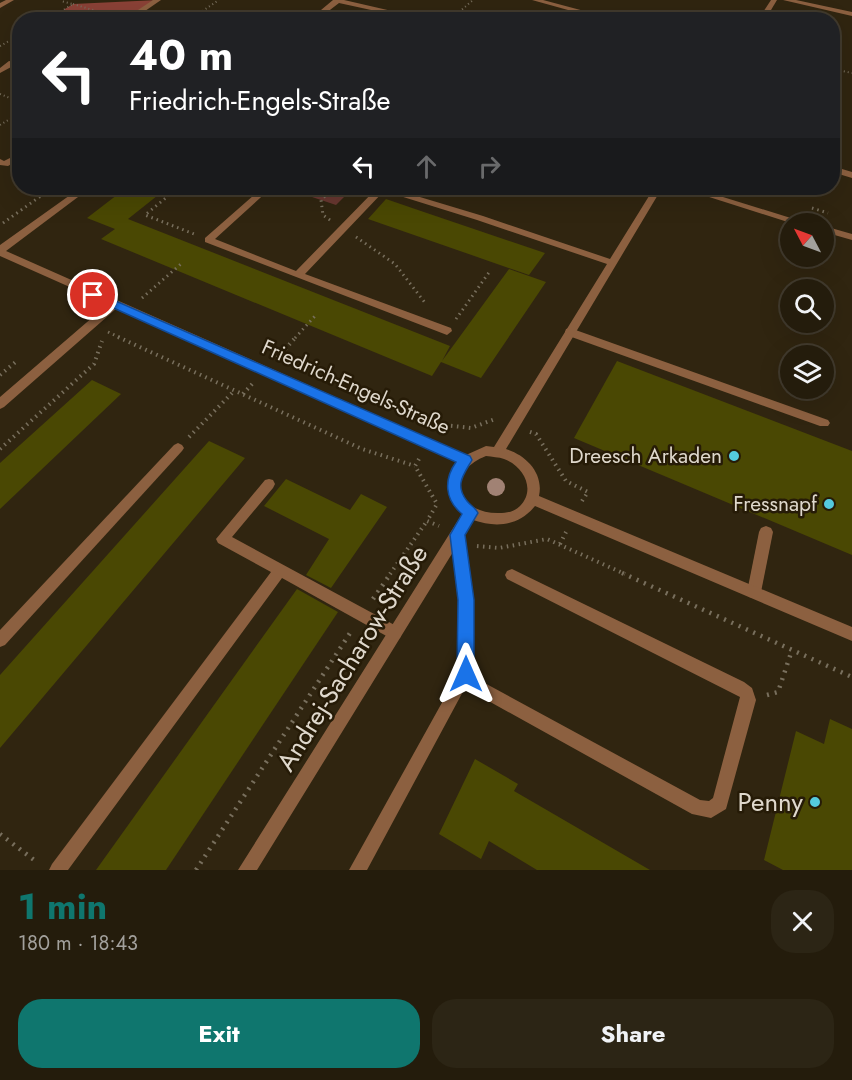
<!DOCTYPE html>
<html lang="en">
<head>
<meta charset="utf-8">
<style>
  :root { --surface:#241c0c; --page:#2c2515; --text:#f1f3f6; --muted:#a3a19d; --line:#413a2d; --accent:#0f766e }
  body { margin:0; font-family:Jost,sans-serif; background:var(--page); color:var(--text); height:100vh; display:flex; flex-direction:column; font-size:22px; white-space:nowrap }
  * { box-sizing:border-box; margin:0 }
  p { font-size:20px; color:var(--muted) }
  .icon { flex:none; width:33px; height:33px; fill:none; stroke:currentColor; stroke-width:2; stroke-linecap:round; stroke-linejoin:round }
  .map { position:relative; height:870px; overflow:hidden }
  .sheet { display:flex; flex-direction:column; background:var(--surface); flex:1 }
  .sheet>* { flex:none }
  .top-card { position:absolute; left:12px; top:12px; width:828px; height:183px; border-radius:24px; box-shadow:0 6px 24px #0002,0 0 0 2px var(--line); background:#202124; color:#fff; overflow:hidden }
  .needle { width:39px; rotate:311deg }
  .fabs { position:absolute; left:780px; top:213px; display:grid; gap:12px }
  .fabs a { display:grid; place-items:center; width:54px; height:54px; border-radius:50%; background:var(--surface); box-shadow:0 6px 24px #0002,0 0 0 2px var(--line); font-size:30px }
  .pin { position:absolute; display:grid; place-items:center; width:51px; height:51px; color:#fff; margin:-26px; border:3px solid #fff; border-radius:50%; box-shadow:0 2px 6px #0007 }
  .me { position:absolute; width:66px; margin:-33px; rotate:0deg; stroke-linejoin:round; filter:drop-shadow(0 0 4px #0008) }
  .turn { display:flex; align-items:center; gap:21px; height:126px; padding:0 18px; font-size:27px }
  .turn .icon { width:78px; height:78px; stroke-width:2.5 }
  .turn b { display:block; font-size:42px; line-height:51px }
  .lanes { display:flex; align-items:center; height:57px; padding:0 18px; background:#0003; justify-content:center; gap:30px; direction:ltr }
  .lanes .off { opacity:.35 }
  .round { display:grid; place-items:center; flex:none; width:63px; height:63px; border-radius:24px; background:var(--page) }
  .headline { display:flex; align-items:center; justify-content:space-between; height:102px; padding:0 18px }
  h1 { font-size:36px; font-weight:700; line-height:45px; color:var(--accent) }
  .cta { display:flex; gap:12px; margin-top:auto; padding:12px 18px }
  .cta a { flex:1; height:69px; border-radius:24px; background:var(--accent); color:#fff; font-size:24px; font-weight:700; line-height:69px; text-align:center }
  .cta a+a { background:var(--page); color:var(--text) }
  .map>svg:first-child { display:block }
  .green { fill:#683730 }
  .forest { fill:#8a4136 }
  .building { fill:#4a4803 }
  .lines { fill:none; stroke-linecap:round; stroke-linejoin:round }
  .path-far3 { stroke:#786f5d; stroke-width:2; stroke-dasharray:1 3; stroke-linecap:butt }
  .path-far2 { stroke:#786f5d; stroke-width:3; stroke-dasharray:1.5 4; stroke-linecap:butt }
  .path-far1 { stroke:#786f5d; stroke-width:4; stroke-dasharray:1.5 4.5; stroke-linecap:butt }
  .path { stroke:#786f5d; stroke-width:4.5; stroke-dasharray:2 6; stroke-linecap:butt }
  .service { fill:#8c6040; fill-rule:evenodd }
  .minor { fill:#8c6040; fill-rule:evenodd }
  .tree { fill:#a18274 }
  .route { fill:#1a73e8; stroke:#114b97; stroke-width:1.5 }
  .poi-dot { fill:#54cade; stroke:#261b07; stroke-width:2 }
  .labels { text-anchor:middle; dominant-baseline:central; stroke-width:5; stroke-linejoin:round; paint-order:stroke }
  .street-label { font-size:21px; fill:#dfd8cc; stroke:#261b07 }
  .poi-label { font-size:21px; fill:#dfd8cc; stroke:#261b07; text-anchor:end }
  .near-street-label { font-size:26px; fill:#dfd8cc; stroke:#261b07 }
  .near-poi-label { font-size:26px; fill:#dfd8cc; stroke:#261b07; text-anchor:end }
</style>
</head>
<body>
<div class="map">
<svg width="852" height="870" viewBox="0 0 852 870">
  <rect width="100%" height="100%" fill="#302510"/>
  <path class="green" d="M285,188h68l-17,17z"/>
  <path class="forest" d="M158,0l-32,19 -79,1 26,-16z"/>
  <g class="building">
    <path d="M126,188h41l-39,31 322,127 -8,15 67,-92 37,13 -65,96 -40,-16 -9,14 -331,-137 14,-10 -28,-11z"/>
    <path d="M386,199l32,11 127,43 -16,22 -161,-56z"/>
    <path d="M617,361l235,90v104l-278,-117z"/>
    <path d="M92,380l29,14 -121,115v-46z"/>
    <path d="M209,441l36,17 -245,290v-73z"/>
    <path d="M286,479l64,31 11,-16 26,13 -56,81 -25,-13 23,-36 -65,-33z"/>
    <path d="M297,589l41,23 -172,258h-70z"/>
    <path d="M830,719l22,10v141h-69l-19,-10 32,-129 28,13z"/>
    <path d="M475,759l43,25 -4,7 136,79h-113l-48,-29 -8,18 -42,-25z"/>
  </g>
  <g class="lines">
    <g class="path-far3">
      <path d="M73,4l40,12"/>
      <path d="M47,20l26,-16 -12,-3"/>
      <path d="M189,20l30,-20"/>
      <path d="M450,20l23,-20"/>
      <path d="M0,46l20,-11"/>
      <path d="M832,69l20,4"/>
      <path d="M0,94l20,8"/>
      <path d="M0,125l20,-12"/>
    </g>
    <g class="path-far2">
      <path d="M178,188l-33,27 49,19"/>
      <path d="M812,208l16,5"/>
      <path d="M330,220l-7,-5 -2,-15 12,-12"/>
      <path d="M3,223l49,-35"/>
      <path d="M356,237l39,27 31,40"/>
      <path d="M142,298l40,-35"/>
      <path d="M456,319l34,-48"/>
      <path d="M108,332l13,6"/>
      <path d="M295,338l20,-22"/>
    </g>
    <g class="path-far1">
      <path d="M118,337l244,112 53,17"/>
      <path d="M277,358l19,-21"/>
      <path d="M0,375l18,-15"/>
      <path d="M243,394l10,-11"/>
      <path d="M441,429l3,-4 27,3 24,-9"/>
      <path d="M530,432l6,2 30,47 22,11 -6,9"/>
      <path d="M189,437l46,-47"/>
      <path d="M0,449l94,-85 8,-23"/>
      <path d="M419,459l-4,7 22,38 -10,17 12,5"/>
      <path d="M560,544l6,-12"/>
      <path d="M477,546l22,2 48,-9 78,35"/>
      <path d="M390,574l37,-53"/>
    </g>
    <g class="path">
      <path d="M622,573l230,104"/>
      <path d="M373,599l18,-26"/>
      <path d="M767,695l11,-3 14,-42"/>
      <path d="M0,834l38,29"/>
      <path d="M196,870l156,-240"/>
    </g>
    <g class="service">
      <path d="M153,0h8l-29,20h-9z"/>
      <path d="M9,61l11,2v5l-7,-2 -13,7v-5z"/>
      <path d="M20,153v6l-12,7 -8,-1v-6l4,2z"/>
      <path d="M681,188h13l116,36h-16z"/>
      <path d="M824,226l28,8v6l-28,-8z"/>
      <path d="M570,328l258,92 2,3 -2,3h-8l-254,-91 -1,-3 1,-3z"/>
      <path d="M178,443l4,2 2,3 -2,3 -177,194 -5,2v-17l174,-185z"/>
      <path d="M269,479l4,1 2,4 -2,4 -41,49 168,91 2,5 -2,5 -5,2 -5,-2 -108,-60 -214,292h-19l3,-6 219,-292 -53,-29 -2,-4 49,-59z"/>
      <path d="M766,526l5,2 2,4 -12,60 -2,5 -5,1 -5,-1 -2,-5 12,-60 2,-4z"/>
      <path d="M512,569l232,113 8,6 4,12 -30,109 -15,9 -19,-4 -234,-130 -2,-5 2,-5 5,-2 5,2 232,126 9,1 4,-3 27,-101 -233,-118 -2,-4 2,-4z"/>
    </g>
    <g class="minor">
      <path d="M6,0h8l-14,8v-5z"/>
      <path d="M333,0h11l87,20h-14l-78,-17 -22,17h-8z"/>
      <path d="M532,0h11l75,20h-14z"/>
      <path d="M771,0h6l-12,20h-7z"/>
      <path d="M783,0h13l56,12v4z"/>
      <path d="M680,14l4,2 -2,4h-7z"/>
      <path d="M832,166l20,6v6l-20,-6z"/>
      <path d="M80,188h10l-84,63 460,204 20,-9 8,1 113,-183 -130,-44 -93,-29 -79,83 146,54 1,3 -5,4 -242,-93v-4l57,-50h9l-56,51 81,32 81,-83h13l93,28 127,43 44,-71h8l-156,261c20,6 38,24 33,47l313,131v14l-317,-135c-16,20 -39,22 -62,14l-9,15 9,65v73l-106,197h-18l110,-198v-72l-6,-48 -196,318h-19l224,-356c-17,-15 -19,-34 -5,-52l-340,-154 -113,99 -4,2v-12l108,-93 -108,-48v-11zM486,456c6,1 13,1 18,3 20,7 32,31 16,47 -6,6 -13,7 -21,7 -43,1 -55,-41 -13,-57z"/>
    </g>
  </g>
  <circle class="tree" cx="496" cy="487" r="9"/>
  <path class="route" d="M93,291l377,165 2,4c-8,14 -18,25 -5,41 4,5 8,6 11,12l-13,22 9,65v74l-2,5 -6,3 -6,-3 -3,-5 1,-74 -8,-65 12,-21c-18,-15 -18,-35 -6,-52l-367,-165 -2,-2z"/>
  <g class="poi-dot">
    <circle cx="734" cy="456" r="6"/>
    <circle cx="829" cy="504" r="6"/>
    <circle cx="815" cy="802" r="6"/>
  </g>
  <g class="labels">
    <g class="street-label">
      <text transform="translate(356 387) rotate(24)">Friedrich-Engels-Straße</text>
    </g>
    <g class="poi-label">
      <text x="722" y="456">Dreesch Arkaden</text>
      <text x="817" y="504">Fressnapf</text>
    </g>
    <g class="near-street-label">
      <text transform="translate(352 658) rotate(-58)">Andrej-Sacharow-Straße</text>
    </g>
    <g class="near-poi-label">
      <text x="803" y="802">Penny</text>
    </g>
  </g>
</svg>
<div class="fabs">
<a><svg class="needle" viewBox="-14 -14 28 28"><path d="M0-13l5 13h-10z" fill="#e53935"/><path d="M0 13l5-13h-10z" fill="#a3a19d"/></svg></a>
<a><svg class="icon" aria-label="search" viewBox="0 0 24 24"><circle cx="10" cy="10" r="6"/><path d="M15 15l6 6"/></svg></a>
<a><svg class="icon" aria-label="layers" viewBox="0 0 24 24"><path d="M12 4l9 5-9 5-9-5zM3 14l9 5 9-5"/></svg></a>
</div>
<div class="pin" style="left:93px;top:295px;background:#d93025"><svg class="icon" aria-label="arrive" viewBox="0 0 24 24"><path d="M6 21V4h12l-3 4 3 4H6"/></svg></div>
<svg class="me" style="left:466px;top:674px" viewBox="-20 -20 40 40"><path d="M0-17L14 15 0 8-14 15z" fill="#1a73e8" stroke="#fff" stroke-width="4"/></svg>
<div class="top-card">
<div class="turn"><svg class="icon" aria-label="left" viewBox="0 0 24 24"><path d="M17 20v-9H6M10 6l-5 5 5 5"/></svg><div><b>40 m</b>Friedrich-Engels-Straße</div></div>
<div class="lanes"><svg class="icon" aria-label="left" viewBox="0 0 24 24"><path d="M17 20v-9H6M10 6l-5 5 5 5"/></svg><svg class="icon off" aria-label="ahead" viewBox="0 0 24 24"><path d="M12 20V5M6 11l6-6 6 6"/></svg><svg class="icon off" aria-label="right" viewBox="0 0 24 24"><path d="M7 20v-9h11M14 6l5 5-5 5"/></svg></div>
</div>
</div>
<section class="sheet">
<div class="headline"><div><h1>1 min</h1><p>180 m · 18:43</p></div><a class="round"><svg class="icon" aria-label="close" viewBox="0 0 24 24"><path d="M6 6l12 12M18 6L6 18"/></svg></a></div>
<div class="cta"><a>Exit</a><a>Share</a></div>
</section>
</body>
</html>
